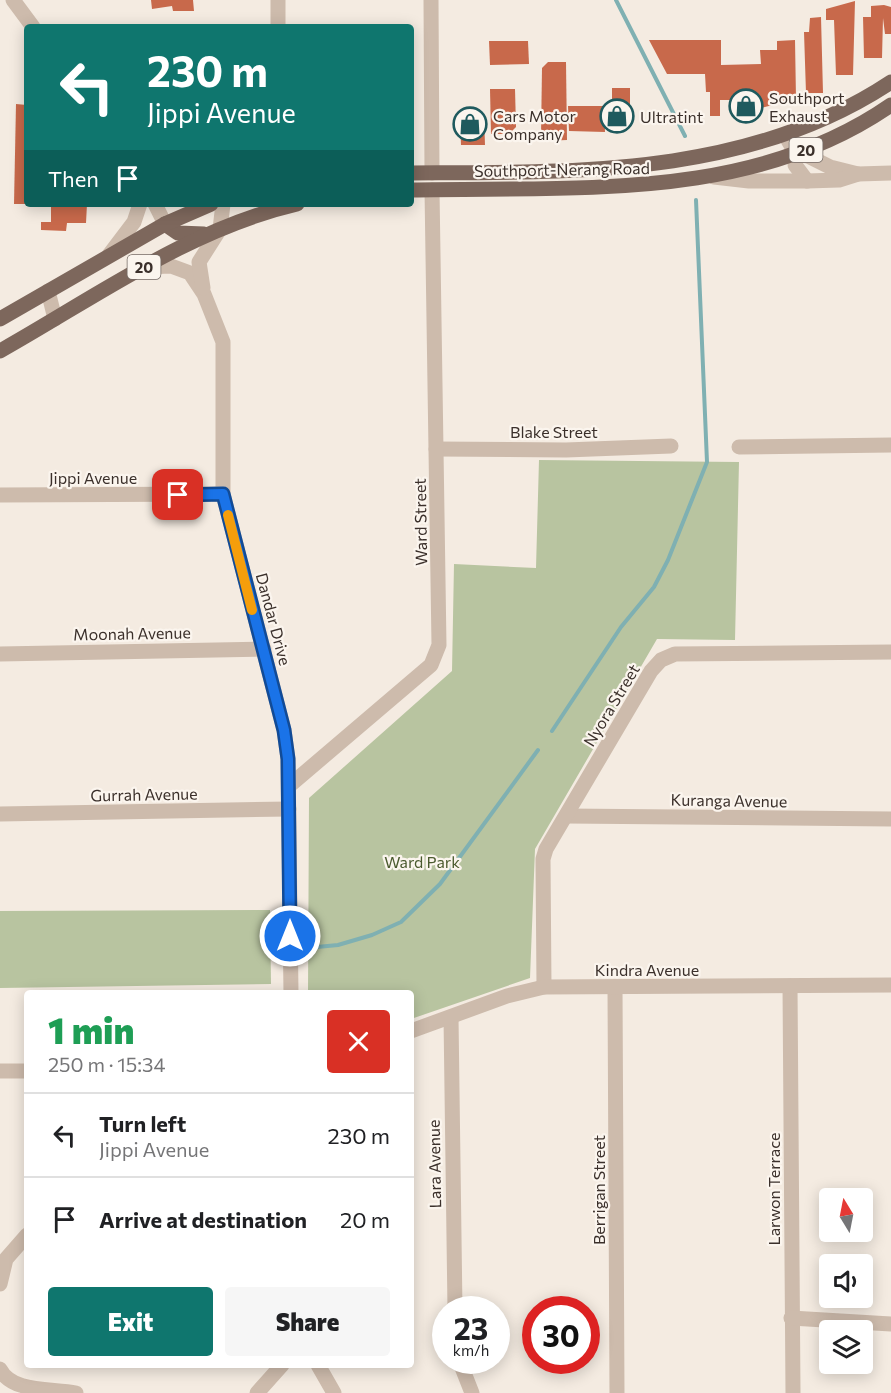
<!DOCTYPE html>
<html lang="en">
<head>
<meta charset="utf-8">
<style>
  :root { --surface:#fff; --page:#f6f6f6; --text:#202124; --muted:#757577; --line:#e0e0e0; --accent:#0f766e }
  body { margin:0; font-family:Commissioner,sans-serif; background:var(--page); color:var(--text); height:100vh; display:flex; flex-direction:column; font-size:22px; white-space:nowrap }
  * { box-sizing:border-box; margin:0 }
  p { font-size:20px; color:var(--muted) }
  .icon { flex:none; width:33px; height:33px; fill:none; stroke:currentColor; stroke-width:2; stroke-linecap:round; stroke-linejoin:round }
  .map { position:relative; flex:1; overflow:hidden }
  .details { position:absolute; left:24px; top:990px; width:390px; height:378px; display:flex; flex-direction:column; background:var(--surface); border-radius:6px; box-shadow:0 3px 15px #0003 }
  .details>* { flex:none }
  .guide { position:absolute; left:24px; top:24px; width:390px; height:183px; border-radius:6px; box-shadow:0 3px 15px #0003; background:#0f766e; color:#fff; overflow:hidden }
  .needle { width:39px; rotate:350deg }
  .controls { position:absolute; left:819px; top:1188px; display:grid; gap:12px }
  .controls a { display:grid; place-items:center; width:54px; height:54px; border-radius:6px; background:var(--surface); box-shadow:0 3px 15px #0003; font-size:30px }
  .speed { position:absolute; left:432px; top:1296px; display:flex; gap:12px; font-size:30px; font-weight:700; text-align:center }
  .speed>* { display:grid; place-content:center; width:78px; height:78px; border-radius:50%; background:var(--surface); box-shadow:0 3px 15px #0003; line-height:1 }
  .speed small { font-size:15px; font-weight:400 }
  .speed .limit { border:9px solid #d22; background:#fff; color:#111 }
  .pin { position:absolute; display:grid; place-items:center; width:51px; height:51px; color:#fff; margin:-26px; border-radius:12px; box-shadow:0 3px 9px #0006 }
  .me { position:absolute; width:66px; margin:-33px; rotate:0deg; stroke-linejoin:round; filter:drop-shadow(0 0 4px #0008) }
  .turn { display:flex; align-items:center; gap:21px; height:126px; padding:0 24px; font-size:27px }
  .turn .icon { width:78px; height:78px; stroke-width:2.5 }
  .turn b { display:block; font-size:42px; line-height:51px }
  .then { display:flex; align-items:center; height:57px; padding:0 24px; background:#0003; gap:12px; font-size:22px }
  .round { display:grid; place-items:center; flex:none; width:63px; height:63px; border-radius:6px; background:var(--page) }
  .overview { display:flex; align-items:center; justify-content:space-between; height:102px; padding:0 24px }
  h1 { font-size:36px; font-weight:800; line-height:45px; color:#1e9e55 }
  .cta { display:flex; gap:12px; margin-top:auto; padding:12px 24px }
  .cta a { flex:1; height:69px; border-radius:6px; background:var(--accent); color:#fff; font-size:24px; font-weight:800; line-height:69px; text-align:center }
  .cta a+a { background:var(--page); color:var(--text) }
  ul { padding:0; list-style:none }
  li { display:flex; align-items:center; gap:18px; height:84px; padding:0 24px; border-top:2px solid var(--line) }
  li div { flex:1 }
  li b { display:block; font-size:22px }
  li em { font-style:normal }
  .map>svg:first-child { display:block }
  .green { fill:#b8c4a0 }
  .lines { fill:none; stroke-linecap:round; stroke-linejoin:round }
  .stream { stroke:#7fb0b2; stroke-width:4 }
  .building { fill:#c8694b }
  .minor { stroke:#cdbbac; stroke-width:15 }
  .major { stroke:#7d675c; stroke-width:15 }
  .route-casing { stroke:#114b97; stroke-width:15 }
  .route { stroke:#1a73e8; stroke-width:10 }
  .slow { stroke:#f59e0b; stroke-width:10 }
  .labels { text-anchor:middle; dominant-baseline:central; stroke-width:4.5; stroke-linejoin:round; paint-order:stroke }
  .shield { fill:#fbf5ee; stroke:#756b66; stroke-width:1.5 }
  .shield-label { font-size:15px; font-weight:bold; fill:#3b302b }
  .poi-label { font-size:16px; fill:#3b302b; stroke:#fbf5ee; text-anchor:start }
  .street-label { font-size:16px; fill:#3b302b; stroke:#fbf5ee }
  .park-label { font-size:16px; fill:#4a5a2e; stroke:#fbf5ee }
</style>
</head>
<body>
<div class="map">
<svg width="891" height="1393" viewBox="0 0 891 1393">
  <rect width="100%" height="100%" fill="#f4ebe1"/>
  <g class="green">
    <path d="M539,460l200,2 -4,178 -78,-1 -122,210 -5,129 -119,41v-26h-103l1,-195 143,-127 2,-107 82,4z"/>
    <path d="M270,910l1,74 -271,4v-77z"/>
  </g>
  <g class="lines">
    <g class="stream">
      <path d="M616,0l69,136"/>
      <path d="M552,731l69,-104 33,-40 14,-27 39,-98 -11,-262"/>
      <path d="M317,947l21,-2 34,-10 29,-13 39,-38 98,-134"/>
    </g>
  </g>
  <g class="building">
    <path d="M151,0h42l1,11h-21l-1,-5 -20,3z"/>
    <path d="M855,1l-2,74h-17l-2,-55h-8v-11z"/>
    <path d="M884,5l7,2v27h-6l-2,-16 -1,40h-18l-1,-41h8v-11z"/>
    <path d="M821,17l2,76h-17l-2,-61h5l1,-14z"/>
    <path d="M649,40h72v25l40,-1 -1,-14h17v-9l18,-1 1,59 -46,12 -1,5h-11v-16h-18v16h-10v-24h-4l-1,-18h-38z"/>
    <path d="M489,41h39l1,23 -39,1z"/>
    <path d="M548,62h18l1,78 -23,1 -3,-5 1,-68z"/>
    <path d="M612,88h18v35h-23v-21h5z"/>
    <path d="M490,89h25l1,38 -7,7h-18z"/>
    <path d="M16,104l11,1v99h-13z"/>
    <path d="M568,106h36l1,26 -36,-1z"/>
    <path d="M460,116h24l1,29h-24z"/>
    <path d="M51,204h36l-1,19h-19l-1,8 -25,-1v-8h10z"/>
  </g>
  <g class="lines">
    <g class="minor">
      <path d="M13,0l20,27"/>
      <path d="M278,0v27"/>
      <path d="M431,0l1,173"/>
      <path d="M785,135l11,19 -1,11 12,16"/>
      <path d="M796,154l12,2 22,11 28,7"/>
      <path d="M714,177l35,4h58l32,-1 19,-6 33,-1"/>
      <path d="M155,204l10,20"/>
      <path d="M109,255l25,-33 6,-18"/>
      <path d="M145,267l26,-1 19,7 14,21 19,48v152l61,236 4,29 3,234"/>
      <path d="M203,288l-4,-26 21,-33 3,-25"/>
      <path d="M48,291l7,28"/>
      <path d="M739,447l152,-2"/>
      <path d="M436,449l130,1 105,-4"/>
      <path d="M0,495l223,-1"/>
      <path d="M0,654l264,-5"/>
      <path d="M289,786l142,-121 8,-20 -7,-455"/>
      <path d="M0,814l289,-5"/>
      <path d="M566,816l325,3"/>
      <path d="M790,986l3,407"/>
      <path d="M544,987l-1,-128 3,-10 105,-178 10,-11 14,-6 216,-2"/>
      <path d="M615,987l2,406"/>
      <path d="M451,1017l4,293"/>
      <path d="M411,1031l96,-35 37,-9 347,-2"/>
      <path d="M0,1071h27"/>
      <path d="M0,1284l6,-25 21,-24"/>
      <path d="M791,1318l100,6"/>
      <path d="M459,1360l13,33"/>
      <path d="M318,1365l16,28"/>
      <path d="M0,1369c12,24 51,19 76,24"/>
      <path d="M257,1393l25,-28"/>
    </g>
    <g class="major">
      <path d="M411,173c165,-1 337,4 480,-91"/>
      <path d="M411,190c163,-4 339,13 480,-85"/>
      <path d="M165,224l13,9 26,1"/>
      <path d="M0,319l165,-95 46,-20"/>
      <path d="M0,351c96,-54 189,-122 297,-147"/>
    </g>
  </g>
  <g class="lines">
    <g class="route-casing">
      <path id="route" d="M178,495l45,-1 61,236 4,29 2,177"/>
    </g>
    <use href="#route" class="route"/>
    <path class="slow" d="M228,515l24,95"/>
  </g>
  <defs>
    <g id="shop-ring" transform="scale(1.725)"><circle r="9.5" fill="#fbf5ee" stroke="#1f5a5e" stroke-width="1.5"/><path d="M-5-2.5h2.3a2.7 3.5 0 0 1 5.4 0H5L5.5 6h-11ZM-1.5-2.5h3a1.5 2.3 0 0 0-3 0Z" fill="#1f5a5e"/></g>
  </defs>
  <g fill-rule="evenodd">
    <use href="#shop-ring" x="746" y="106"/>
    <use href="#shop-ring" x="617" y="116"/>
    <use href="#shop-ring" x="470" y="124"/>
  </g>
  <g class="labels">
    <g class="shield">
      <rect x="789.5" y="138" width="33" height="24" rx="4.5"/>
      <rect x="127.5" y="255" width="33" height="24" rx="4.5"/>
    </g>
    <g class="shield-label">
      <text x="806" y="150">20</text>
      <text x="144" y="267">20</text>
    </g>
    <g class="poi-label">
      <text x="769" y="97">Southport<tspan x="769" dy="18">Exhaust</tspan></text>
      <text x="493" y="115">Cars Motor<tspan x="493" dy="18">Company</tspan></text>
      <text x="640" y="116">Ultratint</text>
    </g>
    <g class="street-label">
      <text transform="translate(562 169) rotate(-1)">Southport-Nerang Road</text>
      <text x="554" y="431">Blake Street</text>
      <text x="93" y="477">Jippi Avenue</text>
      <text transform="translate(420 522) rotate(-91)">Ward Street</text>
      <text transform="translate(274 619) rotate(75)">Dandar Drive</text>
      <text transform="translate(132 633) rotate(-1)">Moonah Avenue</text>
      <text transform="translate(611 705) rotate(-59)">Nyora Street</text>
      <text transform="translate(144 794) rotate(-1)">Gurrah Avenue</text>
      <text transform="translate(729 800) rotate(1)">Kuranga Avenue</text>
      <text x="647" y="969">Kindra Avenue</text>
      <text transform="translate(434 1164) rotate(-91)">Lara Avenue</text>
      <text transform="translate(773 1189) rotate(-90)">Larwon Terrace</text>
      <text transform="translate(598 1190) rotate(-90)">Berrigan Street</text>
    </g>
    <g class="park-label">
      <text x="422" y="861">Ward Park</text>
    </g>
  </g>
</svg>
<div class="controls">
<a><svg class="needle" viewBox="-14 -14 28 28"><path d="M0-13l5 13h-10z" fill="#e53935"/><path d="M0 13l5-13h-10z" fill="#757577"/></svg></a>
<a><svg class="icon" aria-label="sound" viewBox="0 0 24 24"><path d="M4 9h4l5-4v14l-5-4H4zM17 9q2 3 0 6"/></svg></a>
<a><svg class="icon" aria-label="layers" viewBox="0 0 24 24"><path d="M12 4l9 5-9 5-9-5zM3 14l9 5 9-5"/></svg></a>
</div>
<div class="speed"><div>23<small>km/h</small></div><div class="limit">30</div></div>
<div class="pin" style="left:178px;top:495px;background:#d93025"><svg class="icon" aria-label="arrive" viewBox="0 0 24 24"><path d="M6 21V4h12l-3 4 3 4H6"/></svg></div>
<svg class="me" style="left:290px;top:936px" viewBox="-20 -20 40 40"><circle r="17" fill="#1a73e8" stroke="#fff" stroke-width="3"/><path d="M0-11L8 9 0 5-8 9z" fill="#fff"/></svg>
<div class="guide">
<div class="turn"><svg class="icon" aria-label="left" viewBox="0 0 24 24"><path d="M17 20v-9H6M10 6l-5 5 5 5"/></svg><div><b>230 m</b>Jippi Avenue</div></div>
<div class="then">Then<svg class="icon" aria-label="arrive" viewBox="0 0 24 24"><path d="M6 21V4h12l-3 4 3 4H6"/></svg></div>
</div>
<section class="details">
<div class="overview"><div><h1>1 min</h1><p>250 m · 15:34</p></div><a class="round" style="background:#d93025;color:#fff"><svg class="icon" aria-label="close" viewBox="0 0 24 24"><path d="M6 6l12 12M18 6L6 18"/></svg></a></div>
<ul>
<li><svg class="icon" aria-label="left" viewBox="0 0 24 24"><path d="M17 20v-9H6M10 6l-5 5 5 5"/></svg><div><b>Turn left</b><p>Jippi Avenue</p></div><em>230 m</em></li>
<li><svg class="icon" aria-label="arrive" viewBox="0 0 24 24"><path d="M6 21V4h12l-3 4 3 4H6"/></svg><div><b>Arrive at destination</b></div><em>20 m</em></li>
</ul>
<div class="cta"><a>Exit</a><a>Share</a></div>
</section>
</div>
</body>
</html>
